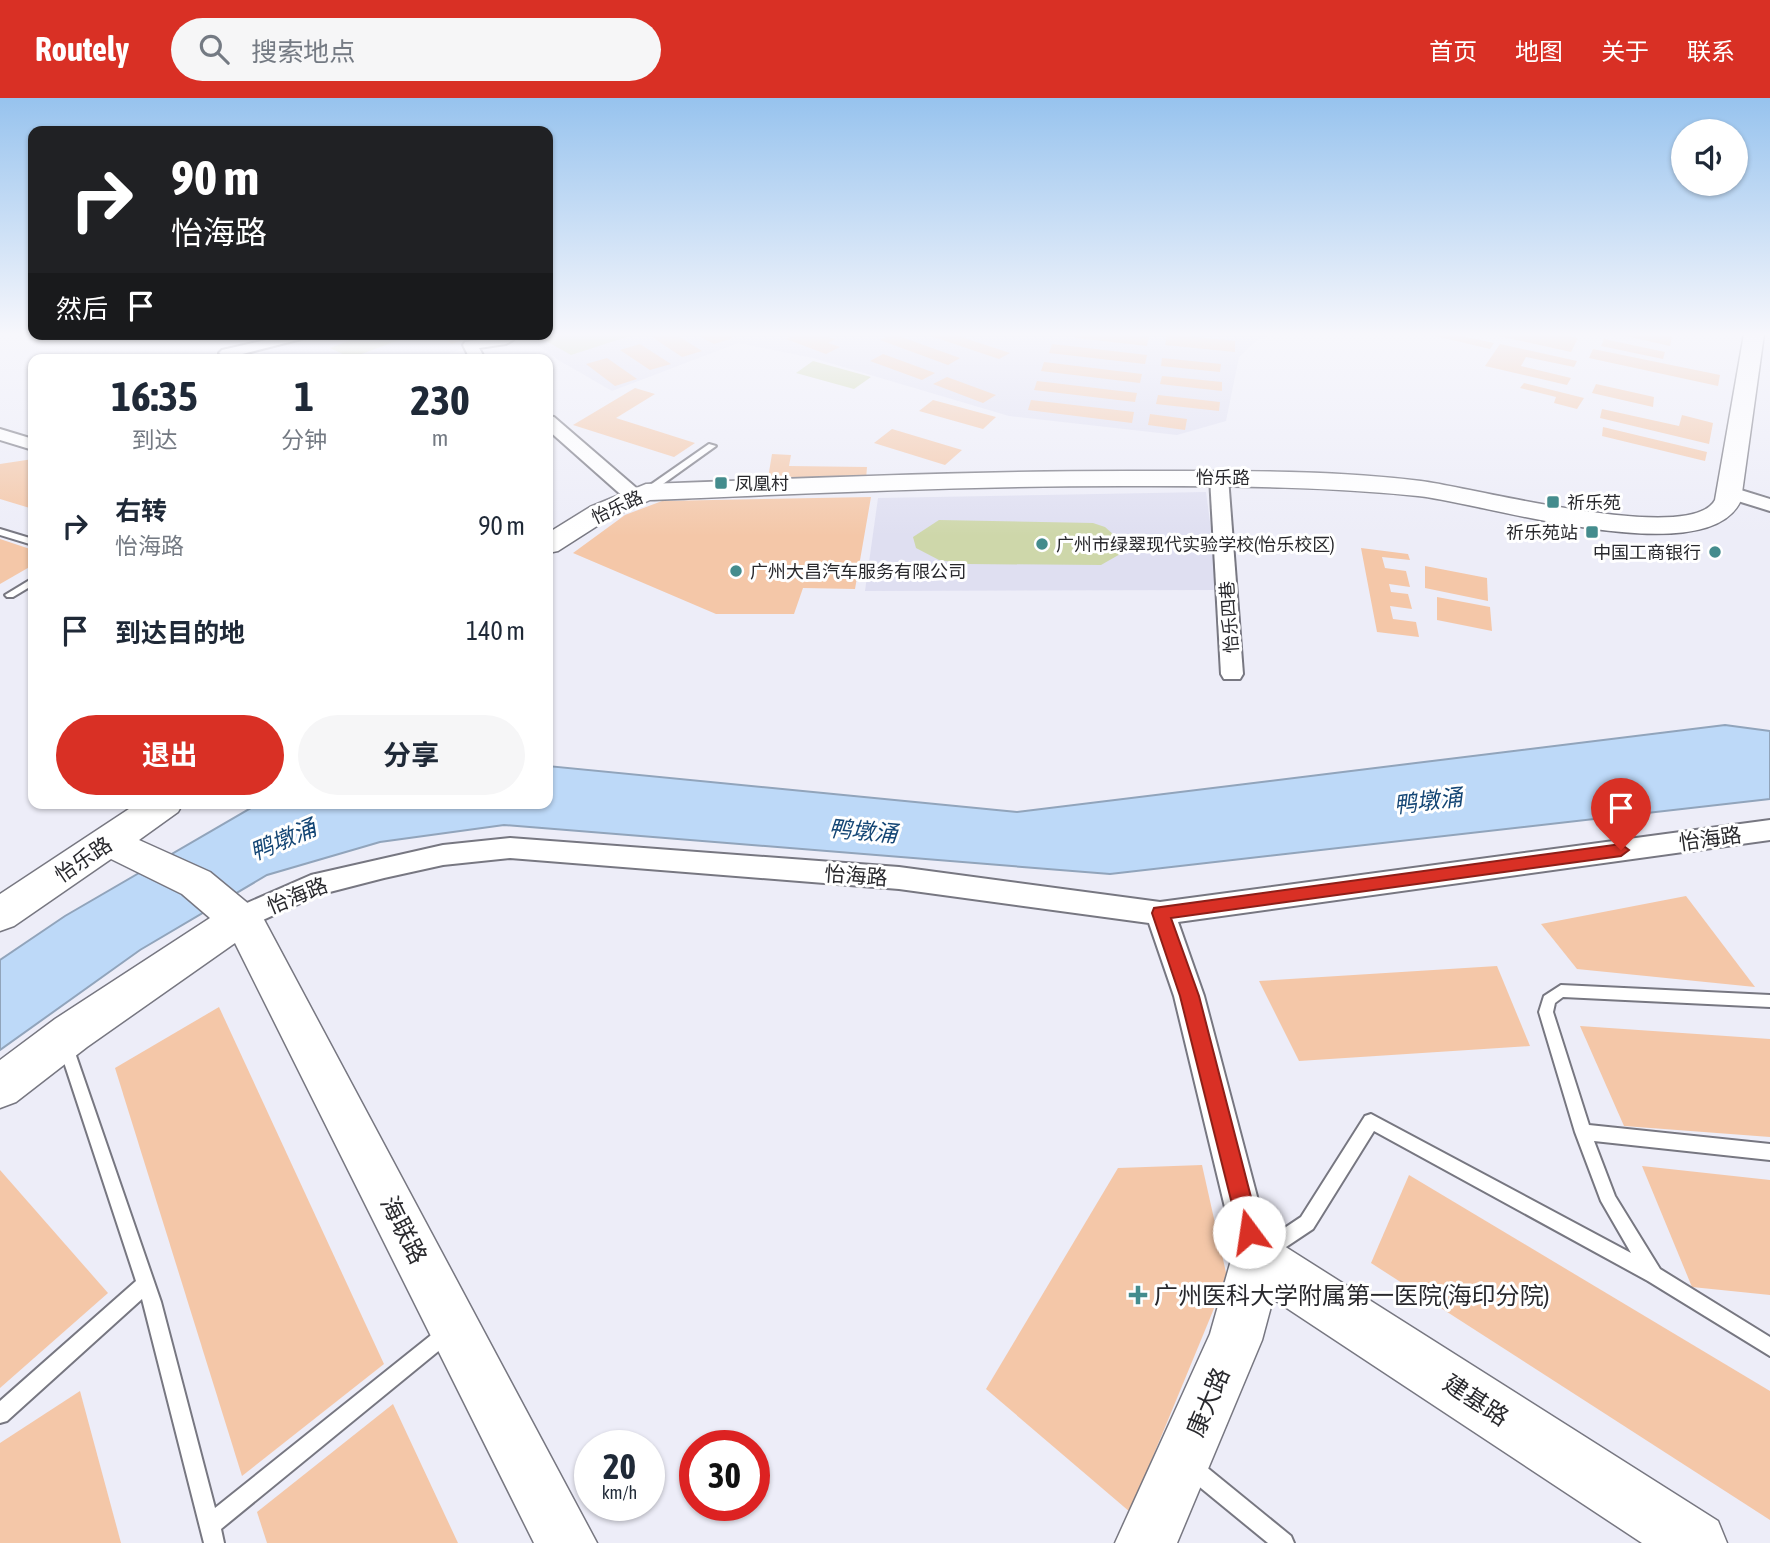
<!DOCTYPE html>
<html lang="zh">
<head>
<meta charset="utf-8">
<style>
  :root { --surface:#fff; --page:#f6f6f7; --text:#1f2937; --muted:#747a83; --accent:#d93025 }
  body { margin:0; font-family:"Asap Condensed","Noto Sans SC",sans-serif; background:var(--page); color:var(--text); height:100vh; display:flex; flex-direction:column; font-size:26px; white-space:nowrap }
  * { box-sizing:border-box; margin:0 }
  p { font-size:23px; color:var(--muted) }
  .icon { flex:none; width:38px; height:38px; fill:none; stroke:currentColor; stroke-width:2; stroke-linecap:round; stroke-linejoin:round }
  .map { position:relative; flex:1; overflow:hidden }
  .sheet { position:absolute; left:28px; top:256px; width:525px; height:455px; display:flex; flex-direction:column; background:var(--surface); border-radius:14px; box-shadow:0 2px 5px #0004 }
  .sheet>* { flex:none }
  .guide { position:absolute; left:28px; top:28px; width:525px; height:214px; border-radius:14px; box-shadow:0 2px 5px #0004; background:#202124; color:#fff; overflow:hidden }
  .buttons { position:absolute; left:1671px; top:21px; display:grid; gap:14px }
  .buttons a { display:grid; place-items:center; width:77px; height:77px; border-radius:50%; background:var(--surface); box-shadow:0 2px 5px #0004; font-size:35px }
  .speed { position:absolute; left:574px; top:1332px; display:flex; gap:14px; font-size:35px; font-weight:700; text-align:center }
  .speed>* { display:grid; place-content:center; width:91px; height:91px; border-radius:50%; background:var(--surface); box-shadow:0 2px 5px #0004; line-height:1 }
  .speed small { font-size:18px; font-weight:400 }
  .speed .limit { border:10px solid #d22; background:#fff; color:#111 }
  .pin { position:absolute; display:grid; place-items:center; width:60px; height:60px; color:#fff; margin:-72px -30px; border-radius:50% 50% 50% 0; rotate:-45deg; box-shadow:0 0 7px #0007 }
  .pin .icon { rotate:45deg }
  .me { position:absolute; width:77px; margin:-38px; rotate:346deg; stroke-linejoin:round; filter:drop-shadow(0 0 5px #0008) }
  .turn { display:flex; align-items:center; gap:24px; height:147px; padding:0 28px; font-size:32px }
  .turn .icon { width:91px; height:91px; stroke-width:2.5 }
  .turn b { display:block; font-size:49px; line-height:60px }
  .then { display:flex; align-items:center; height:66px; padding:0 28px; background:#0003; gap:14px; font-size:26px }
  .eta { display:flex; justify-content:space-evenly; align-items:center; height:119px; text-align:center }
  .eta b { font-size:42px; font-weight:700; line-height:49px }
  .primary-button { display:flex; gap:14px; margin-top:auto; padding:14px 28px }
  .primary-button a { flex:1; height:80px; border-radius:42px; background:var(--accent); color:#fff; font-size:28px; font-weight:700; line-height:80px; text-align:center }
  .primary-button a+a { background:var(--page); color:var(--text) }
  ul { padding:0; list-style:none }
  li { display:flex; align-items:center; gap:21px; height:105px; padding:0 28px }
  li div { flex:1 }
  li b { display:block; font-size:26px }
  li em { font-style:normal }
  header { display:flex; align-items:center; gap:42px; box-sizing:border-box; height:98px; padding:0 35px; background:var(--accent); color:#fff }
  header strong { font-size:33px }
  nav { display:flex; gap:38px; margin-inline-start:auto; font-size:24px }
  .search { width:490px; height:63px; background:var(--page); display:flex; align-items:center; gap:18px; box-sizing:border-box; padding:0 24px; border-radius:38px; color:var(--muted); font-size:26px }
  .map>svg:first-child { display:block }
  .built { fill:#dfdff1 }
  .green { fill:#ced7aa }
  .water { fill:#bdd9f8; stroke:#91a4bb; stroke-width:2 }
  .building { fill:#f4c7a8 }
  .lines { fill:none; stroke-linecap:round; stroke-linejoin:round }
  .lane-casing { stroke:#777781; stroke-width:4 }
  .street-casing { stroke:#777781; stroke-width:4 }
  .secondary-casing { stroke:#777781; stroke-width:3 }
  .lane { fill:#fff; fill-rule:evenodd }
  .street { fill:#fff; fill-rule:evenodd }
  .secondary { fill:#fff; fill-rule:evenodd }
  .route { fill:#d93025; stroke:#8d1f18; stroke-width:2 }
  .poi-dot { fill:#448c8d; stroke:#fff; stroke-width:2.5 }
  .labels { text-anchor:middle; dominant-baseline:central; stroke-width:6; stroke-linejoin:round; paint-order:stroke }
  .far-street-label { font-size:18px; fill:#29292d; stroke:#fff }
  .far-poi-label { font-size:18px; fill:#29292d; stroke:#fff; text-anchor:start }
  .street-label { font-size:21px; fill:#29292d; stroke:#fff }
  .water-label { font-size:23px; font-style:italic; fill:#144675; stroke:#fff }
  .near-street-label { font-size:24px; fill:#29292d; stroke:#fff }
  .near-poi-label { font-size:24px; fill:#29292d; stroke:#fff; text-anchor:start }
</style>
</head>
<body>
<header>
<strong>Routely</strong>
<div class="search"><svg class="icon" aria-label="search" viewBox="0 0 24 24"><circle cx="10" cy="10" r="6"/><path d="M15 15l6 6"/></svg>搜索地点</div>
<nav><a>首页</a><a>地图</a><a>关于</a><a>联系</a></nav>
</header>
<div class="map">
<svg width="1770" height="1445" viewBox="0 0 1770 1445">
  <rect width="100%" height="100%" fill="#ededf8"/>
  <g class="built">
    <path d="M327,236h163l1,2 -54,23h-163l-16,-9z"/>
    <path d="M548,236h726l-17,6 -18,17 -13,64 -49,14 -168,-19 -196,-58 -75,-15 -126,48 -52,-30 -35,-25z"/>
    <path d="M1206,394l13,98 -354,1 13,-93z"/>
  </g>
  <g class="green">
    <path d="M367,236h22l10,6 -48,18 -21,-10z"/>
    <path d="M550,236h86l-65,21 -32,-18z"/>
    <path d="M813,263l58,16 -17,12 -58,-16z"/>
    <path d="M939,422l154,3 12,4 17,15v11l-21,12 -134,-1 -28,-4 -23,-12 -3,-11z"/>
  </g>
  <path class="water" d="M1725,627l45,6v68l-660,75 -606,-49 -124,17 -113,33 -127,75 -140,100v-90l65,-44 191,-111 292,-2v-37l469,46z"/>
  <g class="building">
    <path d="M436,236h33l3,2 -20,8z"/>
    <path d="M663,236h12l27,17 -20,6 -30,-20z"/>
    <path d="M696,236h29l8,4 -19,6z"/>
    <path d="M797,236h22l16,5 -7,4 12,4 -14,7 -40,-15z"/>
    <path d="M893,236l67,24 -12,7 -68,-25z"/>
    <path d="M925,236h27l58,19 -11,6z"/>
    <path d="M1078,236h37l34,3 -2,9 -71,-8z"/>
    <path d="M1167,236l68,7v11l-70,-7z"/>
    <path d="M1427,236h25l42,9 -4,6z"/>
    <path d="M1490,236h65l23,4 -7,14z"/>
    <path d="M1617,236h36l19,3 -2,9z"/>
    <path d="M1604,241l61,13 -2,7 -62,-13z"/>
    <path d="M640,246l31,20 -21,6 -30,-20z"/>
    <path d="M1052,246l95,11 -2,9 -96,-11z"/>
    <path d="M1500,246l77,17 -3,6 -48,-10 -5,9 50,12 -4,7 -82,-19z"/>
    <path d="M1593,251l127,26 -2,11 -129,-28z"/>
    <path d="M883,256l52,19 -13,7 -52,-19z"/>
    <path d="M607,260l30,21 -22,7 -29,-22z"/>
    <path d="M1162,260l59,6 -1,8 -59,-6z"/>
    <path d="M1044,264l98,12 -2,9 -99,-12z"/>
    <path d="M1162,278l60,6v9l-62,-7z"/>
    <path d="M947,279l49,18 -13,8 -50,-19z"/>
    <path d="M1037,283l100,12 -2,9 -101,-12z"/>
    <path d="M1524,285l60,15 -7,11 -23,-6 2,-6 -36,-9z"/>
    <path d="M1596,286l58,13 -1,10 -61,-14z"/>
    <path d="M635,290l20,6 -39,24 79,25 -21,14 -101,-32z"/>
    <path d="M1158,297l62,7 -1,9 -63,-7z"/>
    <path d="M933,302l63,17 -13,12 -64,-18z"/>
    <path d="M1031,302l103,12 -2,11 -104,-13z"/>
    <path d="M1602,311l77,17 3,-11 31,8 -4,21 -109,-26z"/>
    <path d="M1150,316l37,5 -2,11 -37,-5z"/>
    <path d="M1603,329l104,25 -2,9 -103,-25z"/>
    <path d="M892,331l70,21 -17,15 -71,-22z"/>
    <path d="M772,356l19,1 -2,11 78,1 -1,12 -98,-1z"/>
    <path d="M33,361v50l-33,-10v-35z"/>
    <path d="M871,399l-16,92 -52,-1 -9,26h-78l-143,-61 52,-38 37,-14z"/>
    <path d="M0,441l33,11v15l-33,19z"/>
    <path d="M1361,450l47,6 2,6 -28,-3 3,11 21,3 4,16 -21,-3 2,8 17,2 4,15 -22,-3 3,13 23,3 3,15 -42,-5z"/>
    <path d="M1425,468l62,12 1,23 -63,-13z"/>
    <path d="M1437,499l53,10 2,24 -55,-11z"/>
    <path d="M1686,798l69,91 -178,-18 -36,-45z"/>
    <path d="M1497,868l33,80 -231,15 -40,-80z"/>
    <path d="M219,909l165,357 -142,112 -127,-408z"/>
    <path d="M1580,928l190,13v98l-146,-11z"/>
    <path d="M1202,1067l25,112 -97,235 -144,-123 132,-221z"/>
    <path d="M1642,1068l128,14v115l-78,-8z"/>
    <path d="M0,1072l108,123 -108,95z"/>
    <path d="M1409,1077l361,216v129l-399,-257z"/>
    <path d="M80,1293l41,152h-121v-100z"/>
    <path d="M393,1306l65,139h-191l-10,-31z"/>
  </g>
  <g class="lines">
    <g class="lane-casing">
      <g id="lane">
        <path d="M709,346l7,2 -67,48h-6v-4z"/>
        <path d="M0,431l33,10v6l-33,-10z"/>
        <path d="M33,480v7l-20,12h-6l-2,-2z"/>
        <path d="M1561,887l209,10v12l-207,-10 -8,6 -2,9 36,113 181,19v16l-176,-19 21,55 45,73 110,68v19l-122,-75 -274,-150 -61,98 -42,28 -6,3 -6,-3 -3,-6 3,-6 42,-28 64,-101 6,-2 260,139 -30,-52 -26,-69 -36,-120 5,-16z"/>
        <path d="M65,939l5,2 2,5 89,258 54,206 225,-180 6,-3 6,3 3,6 -3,6 -231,189 3,14h-20l-62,-244 -135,122 -7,2v-22l136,-120 -78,-237 2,-5z"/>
        <path d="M1192,1360l7,3 92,75 3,7h-26l-83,-68 -3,-7 3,-7z"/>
      </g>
    </g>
    <g class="street-casing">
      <g id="street">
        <path d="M293,236h28l-94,24 -8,-5 3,-3z"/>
        <path d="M496,236h14l3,6 -7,4 -27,4 6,11h-15l-7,-14 2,-3 32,-5z"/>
        <path d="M548,318l6,1 87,75 2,4 -2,4h-14l-79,-70z"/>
        <path d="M0,331l33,10v11l-33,-10z"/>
        <path d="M1219,374l9,5 15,197 -3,5h-16l-3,-5 -11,-197z"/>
        <path d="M1731,389l39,12v12l-45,-14 -3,-4z"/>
        <path d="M1770,722v20l-592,82 26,74 69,261 -5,13 -13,5 -13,-5 -5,-13 -63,-261 -25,-73 -250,-34 -389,-31 -67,7 -59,13 -66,17 -77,35 -10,-4 -4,-8 4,-8 80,-35 132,-30 67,-7 389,29 261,35z"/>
      </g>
    </g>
    <g class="secondary-casing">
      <g id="secondary">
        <path d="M1744,236h20l-23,166c-32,75 -257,3 -323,-4 -89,-9 -177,-10 -267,-10 -167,-1 -334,7 -501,14l-42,19 -50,32 -10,2v-20l42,-26 56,-23c170,-6 340,-14 510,-13 88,0 177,-1 265,10 49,6 270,65 294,19z"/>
        <path d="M138,705h45l-5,9 -39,28 71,32 51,42 336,629h-63l-299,-600 -148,104 -71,55 -16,6v-48l55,-41 155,-101 -28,-24 -71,-35 -97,67 -14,5v-37z"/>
        <path d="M1255,1133l18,8 445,282 9,22h-85l-369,-244 -11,41 -85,203h-62l95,-209 27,-95z"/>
      </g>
    </g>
    <use href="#lane" class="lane"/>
    <use href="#street" class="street"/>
    <use href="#secondary" class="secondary"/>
  </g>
  <linearGradient id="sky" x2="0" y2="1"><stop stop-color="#97c3ee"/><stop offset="0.54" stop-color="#f7f7fc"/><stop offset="1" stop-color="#f7f7fc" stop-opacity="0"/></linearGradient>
  <rect width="1770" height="438" fill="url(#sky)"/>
  <path class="route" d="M1621,746l8,6 -8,6 -450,62 28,78 61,236 -3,8 -8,3 -8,-3 -61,-244 -28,-83 2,-5z"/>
  <g class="poi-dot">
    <rect x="714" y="378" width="14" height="14" rx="3.5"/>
    <rect x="1546" y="397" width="14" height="14" rx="3.5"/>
    <rect x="1585" y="427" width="14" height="14" rx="3.5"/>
    <circle cx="1042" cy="446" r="7"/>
    <circle cx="1715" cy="454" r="7"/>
    <circle cx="736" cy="473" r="7"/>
    <path d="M1134.5 1186.5h7v7h7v7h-7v7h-7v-7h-7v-7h7z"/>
  </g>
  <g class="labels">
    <g class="far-street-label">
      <text x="1223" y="379">怡乐路</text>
      <text transform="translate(617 409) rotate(-25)">怡乐路</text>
      <text transform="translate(1229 519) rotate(-94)">怡乐四巷</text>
    </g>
    <g class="far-poi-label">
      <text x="735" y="385">凤凰村</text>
      <text x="1567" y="404">祈乐苑</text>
      <text x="1578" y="434" text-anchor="end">祈乐苑站</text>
      <text x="1056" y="446">广州市绿翠现代实验学校(怡乐校区)</text>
      <text x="1701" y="454" text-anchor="end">中国工商银行</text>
      <text x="750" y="473">广州大昌汽车服务有限公司</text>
    </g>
    <g class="street-label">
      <text transform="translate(1710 740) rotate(-8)">怡海路</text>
      <text transform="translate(83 761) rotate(-34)">怡乐路</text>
      <text transform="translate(856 777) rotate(4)">怡海路</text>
      <text transform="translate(297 797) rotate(-22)">怡海路</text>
    </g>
    <g class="water-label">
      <text transform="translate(1428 703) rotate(-7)">鸭墩涌</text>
      <text transform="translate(863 733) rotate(5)">鸭墩涌</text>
      <text transform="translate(283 742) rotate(-23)">鸭墩涌</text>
    </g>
    <g class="near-street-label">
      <text transform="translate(404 1132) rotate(63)">海联路</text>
      <text transform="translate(1476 1302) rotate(33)">建基路</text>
      <text transform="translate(1208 1304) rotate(-67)">康大路</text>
    </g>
    <g class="near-poi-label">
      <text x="1154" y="1197">广州医科大学附属第一医院(海印分院)</text>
    </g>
  </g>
</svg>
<div class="buttons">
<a><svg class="icon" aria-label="sound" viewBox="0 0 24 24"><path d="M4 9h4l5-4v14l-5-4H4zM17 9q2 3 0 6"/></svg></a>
</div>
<div class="speed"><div>20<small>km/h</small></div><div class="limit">30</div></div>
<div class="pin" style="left:1621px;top:752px;background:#d93025"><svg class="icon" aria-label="arrive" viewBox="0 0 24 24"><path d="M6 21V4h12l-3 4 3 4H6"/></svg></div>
<svg class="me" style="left:1249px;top:1134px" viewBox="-20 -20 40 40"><circle r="19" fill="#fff"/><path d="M0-13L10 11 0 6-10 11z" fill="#d93025"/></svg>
<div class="guide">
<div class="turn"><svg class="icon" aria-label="right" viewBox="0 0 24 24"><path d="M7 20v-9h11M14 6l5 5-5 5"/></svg><div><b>90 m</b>怡海路</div></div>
<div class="then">然后<svg class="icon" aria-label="arrive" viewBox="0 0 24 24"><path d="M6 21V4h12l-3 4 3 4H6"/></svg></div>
</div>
<section class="sheet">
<div class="eta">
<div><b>16:35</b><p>到达</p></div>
<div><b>1</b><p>分钟</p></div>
<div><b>230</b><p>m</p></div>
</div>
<ul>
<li><svg class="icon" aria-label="right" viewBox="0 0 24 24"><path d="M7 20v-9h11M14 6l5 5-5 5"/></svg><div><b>右转</b><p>怡海路</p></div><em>90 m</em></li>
<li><svg class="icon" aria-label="arrive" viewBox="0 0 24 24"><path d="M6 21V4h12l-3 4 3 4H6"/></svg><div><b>到达目的地</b></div><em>140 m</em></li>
</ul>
<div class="primary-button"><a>退出</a><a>分享</a></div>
</section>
</div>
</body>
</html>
